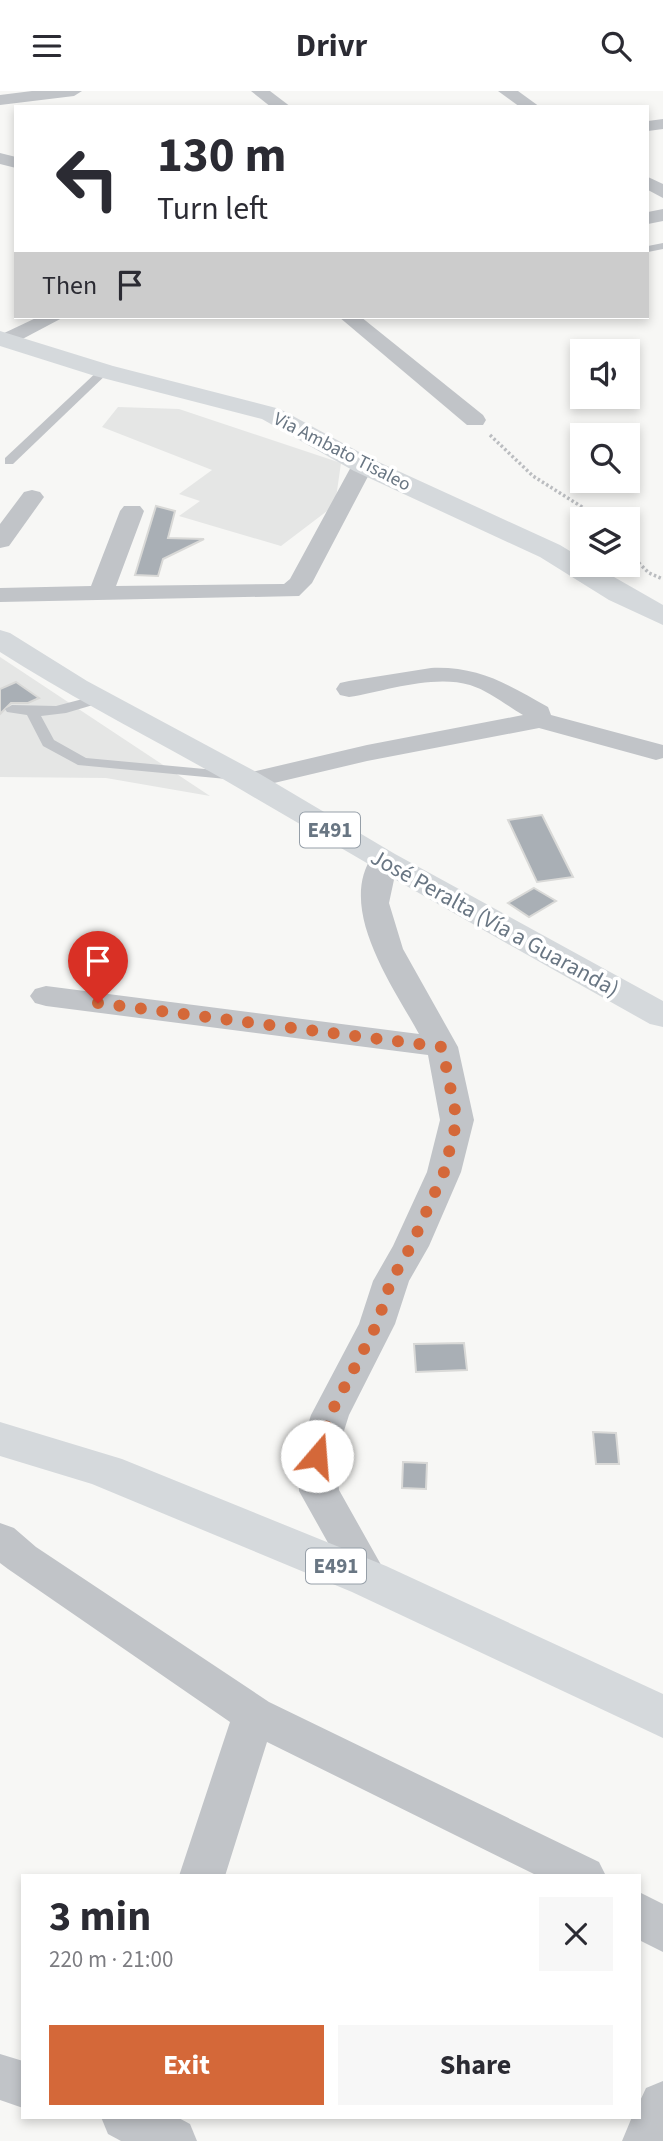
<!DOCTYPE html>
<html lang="en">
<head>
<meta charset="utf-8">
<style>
  :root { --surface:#fff; --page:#f7f7f7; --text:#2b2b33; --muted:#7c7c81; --accent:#d46839 }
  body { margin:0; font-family:"Source Sans 3",sans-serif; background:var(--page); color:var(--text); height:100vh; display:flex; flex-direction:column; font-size:26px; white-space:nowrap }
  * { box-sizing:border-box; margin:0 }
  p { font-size:23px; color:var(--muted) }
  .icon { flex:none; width:38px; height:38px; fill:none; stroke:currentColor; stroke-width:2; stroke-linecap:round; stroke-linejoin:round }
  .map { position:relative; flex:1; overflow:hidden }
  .sheet { position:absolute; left:21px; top:1783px; width:620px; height:245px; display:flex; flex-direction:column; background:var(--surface); border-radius:0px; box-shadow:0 4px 10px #0003 }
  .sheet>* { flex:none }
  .banner { position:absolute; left:14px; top:14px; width:635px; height:214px; border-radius:0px; box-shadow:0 4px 10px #0003; background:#fff; color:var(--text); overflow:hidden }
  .controls { position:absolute; left:570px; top:248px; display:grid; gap:14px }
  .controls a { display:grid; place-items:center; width:70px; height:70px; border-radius:0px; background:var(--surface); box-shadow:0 4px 10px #0003; font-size:35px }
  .pin { position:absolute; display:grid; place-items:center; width:60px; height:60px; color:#fff; margin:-72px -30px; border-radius:50% 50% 50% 0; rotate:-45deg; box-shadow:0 0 7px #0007 }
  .pin .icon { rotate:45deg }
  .me { position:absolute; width:77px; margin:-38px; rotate:18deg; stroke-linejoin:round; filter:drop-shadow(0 0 5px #0008) }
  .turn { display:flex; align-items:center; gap:24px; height:147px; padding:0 28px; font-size:32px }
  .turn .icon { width:91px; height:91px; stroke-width:2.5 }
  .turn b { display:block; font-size:49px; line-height:60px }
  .then { display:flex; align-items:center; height:66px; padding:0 28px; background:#0003; gap:14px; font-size:26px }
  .round { display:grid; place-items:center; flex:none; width:74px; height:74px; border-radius:0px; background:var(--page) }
  .summary { display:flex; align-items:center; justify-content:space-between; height:119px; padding:0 28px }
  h1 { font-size:42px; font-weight:700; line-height:52px }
  .action { display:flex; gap:14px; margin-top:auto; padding:14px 28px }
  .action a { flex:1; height:80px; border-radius:0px; background:var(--accent); color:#fff; font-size:28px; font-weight:700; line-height:80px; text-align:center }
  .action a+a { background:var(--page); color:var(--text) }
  header { display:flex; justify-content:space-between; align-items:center; height:91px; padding:0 28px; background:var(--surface); font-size:32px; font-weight:700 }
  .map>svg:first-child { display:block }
  .built { fill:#e5e6e5 }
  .building { fill:#a9afb5; stroke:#d9d9d7; stroke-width:2 }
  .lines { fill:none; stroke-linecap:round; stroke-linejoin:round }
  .path { stroke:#bbbdc0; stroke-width:3.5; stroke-dasharray:2.5 2.5; stroke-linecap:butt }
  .service { fill:#c1c4c8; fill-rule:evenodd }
  .minor { fill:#c1c4c8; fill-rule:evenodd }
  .secondary { fill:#d5d9dc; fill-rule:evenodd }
  .trunk { fill:#d5d9dc; fill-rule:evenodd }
  .route { stroke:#d46839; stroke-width:12; stroke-dasharray:0 21.6 }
  .labels { text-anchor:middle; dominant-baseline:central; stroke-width:7; stroke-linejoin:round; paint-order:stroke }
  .far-street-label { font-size:19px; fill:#697683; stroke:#fff }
  .shield { fill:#fff; stroke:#969fa8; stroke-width:2 }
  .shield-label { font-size:21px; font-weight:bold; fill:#697683 }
  .street-label { font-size:23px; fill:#697683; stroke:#fff }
</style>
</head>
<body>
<header><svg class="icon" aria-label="menu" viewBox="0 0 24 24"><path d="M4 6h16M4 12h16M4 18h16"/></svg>Drivr<svg class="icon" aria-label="search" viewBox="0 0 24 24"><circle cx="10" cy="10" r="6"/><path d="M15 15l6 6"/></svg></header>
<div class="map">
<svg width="663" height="2050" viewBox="0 0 663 2050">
  <rect width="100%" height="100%" fill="#f7f7f5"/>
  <g class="built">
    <path d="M118,316l61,2 162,54 -6,42 -54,41 -102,-30 21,-15 -21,-7 33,-24 -110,-43z"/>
    <path d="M0,566l210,139 -104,-18 -106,-1z"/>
  </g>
  <g class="building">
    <path d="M156,415l19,5 -7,27 36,1 -41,20 -5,17 -23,-1z"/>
    <path d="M16,591l23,16 -11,5h-17l-11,11v-25z"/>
    <path d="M542,724l31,62 -36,5 -29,-62z"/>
    <path d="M534,797l22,13 -27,16 -21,-14z"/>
    <path d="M464,1252l3,27 -51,2 -2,-28z"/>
    <path d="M593,1341l23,1 3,31h-23z"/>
    <path d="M403,1371l24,1 -1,26 -24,-1z"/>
  </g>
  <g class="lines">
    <g class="path">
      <path d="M490,344l43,41 49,31 13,13"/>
      <path d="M628,461l21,21 14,6"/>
    </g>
    <g class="service">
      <path d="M663,152v6l-15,3v-6z"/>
      <path d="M100,278l10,2 -97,93h-8v-6z"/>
      <path d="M98,604l5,1v6l-37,11 -25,3 13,24 32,18 151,14 7,4 -7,4 -159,-15 -35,-19 -16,-31 -20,-3 -2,-3 7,-4 44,1z"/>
    </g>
    <g class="minor">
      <path d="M32,0h50l-8,5 -74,9v-10z"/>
      <path d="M251,0h19l21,16h-20z"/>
      <path d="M498,0h20l22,16h-20z"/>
      <path d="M663,28v10l-15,2v-10z"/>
      <path d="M0,62l16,4v11l-16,-4z"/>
      <path d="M648,86l15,7v14l-15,-8z"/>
      <path d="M663,118v12l-15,3v-12z"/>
      <path d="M38,226h26l-51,27 -13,1v-10z"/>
      <path d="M339,226h22l122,98 3,5 -3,5h-16z"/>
      <path d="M363,367l11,7 -62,118 -13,13 -299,6v-14l91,-2 29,-75 4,-5h16l4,5 -28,75 168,-2 6,-5 62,-114z"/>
      <path d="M32,399l8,2 4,5 -35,49 -9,2v-24l24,-32z"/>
      <path d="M431,577c48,-2 78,17 117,39l3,8 112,30v13l-7,2 -117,-32 -172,33 -118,28 -10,-2 -4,-6 4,-6 128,-30 156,-30c-17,-10 -34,-24 -53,-30 -36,-11 -85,6 -121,12l-9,-2 -4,-6 4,-6 9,-2z"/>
      <path d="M383,761l10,3 5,6 -9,42 14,46 55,98 16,73 -13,52 -32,74 -20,35 -14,43 -46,91 -13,41 3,34 50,89 -6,12 -14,4 -14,-4 -56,-100 -1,-35 13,-41 48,-91 14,-43 20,-35 34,-74 13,-52 -12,-65 -382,-49 -11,-3 -5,-7 5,-7 11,-3 373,48c-26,-48 -83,-126 -46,-179z"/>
      <path d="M0,1432l14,5 22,19 233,155 330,160 7,14h-68l-271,-134 -42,134h-46l51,-154 -222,-153 -8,-6z"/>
      <path d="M639,1801l24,12v48l-24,-12z"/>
      <path d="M0,1963l23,7v47l-23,-8z"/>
      <path d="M663,1990v60h-41l10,-24h7v-14l7,-15z"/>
      <path d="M101,2026h76l13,7 7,17h-76l-13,-7z"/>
    </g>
    <path class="secondary" d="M0,240l113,35 167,43 92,50 188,86 23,14v6h10l70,40v20l-54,-25 -69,-43 -186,-86 -92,-52 -167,-43 -95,-30z"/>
    <g class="trunk">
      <path d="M0,539l10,3 77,48 173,93 135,80 268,147v26l-13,-3c-138,-77 -274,-155 -410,-235 -80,-47 -162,-87 -240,-137z"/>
      <path d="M0,1331l122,37 264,107 277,128v44l-311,-146 -260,-108 -92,-28z"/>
    </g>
  </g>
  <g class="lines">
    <path class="route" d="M98,912l344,44 15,73 -13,52 -33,74 -20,35 -14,43 -47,91 -13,41"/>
  </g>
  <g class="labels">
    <g class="far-street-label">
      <text transform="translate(342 361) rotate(27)">Via Ambato Tisaleo</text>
    </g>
    <g class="shield">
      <rect x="300" y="721.5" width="60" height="35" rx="5"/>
      <rect x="306" y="1457.5" width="60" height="35" rx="5"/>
    </g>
    <g class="shield-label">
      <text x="330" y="739">E491</text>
      <text x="336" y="1475">E491</text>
    </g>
    <g class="street-label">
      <text transform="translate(495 832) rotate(29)">José Peralta (Vía a Guaranda)</text>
    </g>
  </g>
</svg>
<div class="controls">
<a><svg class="icon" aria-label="sound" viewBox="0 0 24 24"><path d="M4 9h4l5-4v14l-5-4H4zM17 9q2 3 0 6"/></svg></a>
<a><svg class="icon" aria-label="search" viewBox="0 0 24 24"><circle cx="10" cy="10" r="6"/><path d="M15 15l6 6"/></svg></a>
<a><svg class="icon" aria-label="layers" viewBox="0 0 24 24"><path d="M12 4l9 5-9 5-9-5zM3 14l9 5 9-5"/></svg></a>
</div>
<div class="pin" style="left:98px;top:912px;background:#d93025"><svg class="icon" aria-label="arrive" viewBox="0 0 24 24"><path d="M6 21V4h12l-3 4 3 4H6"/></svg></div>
<svg class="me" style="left:317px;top:1365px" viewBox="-20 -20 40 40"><circle r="19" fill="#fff"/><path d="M0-13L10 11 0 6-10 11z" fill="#d46839"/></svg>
<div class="banner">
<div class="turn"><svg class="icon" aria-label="left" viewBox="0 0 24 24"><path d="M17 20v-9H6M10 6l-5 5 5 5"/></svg><div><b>130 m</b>Turn left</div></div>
<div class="then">Then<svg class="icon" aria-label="arrive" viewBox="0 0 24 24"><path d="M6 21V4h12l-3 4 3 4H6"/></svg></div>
</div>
<section class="sheet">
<div class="summary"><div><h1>3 min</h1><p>220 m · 21:00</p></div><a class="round"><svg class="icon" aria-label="close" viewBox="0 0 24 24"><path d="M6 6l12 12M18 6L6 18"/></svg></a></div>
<div class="action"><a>Exit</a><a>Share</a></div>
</section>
</div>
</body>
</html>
